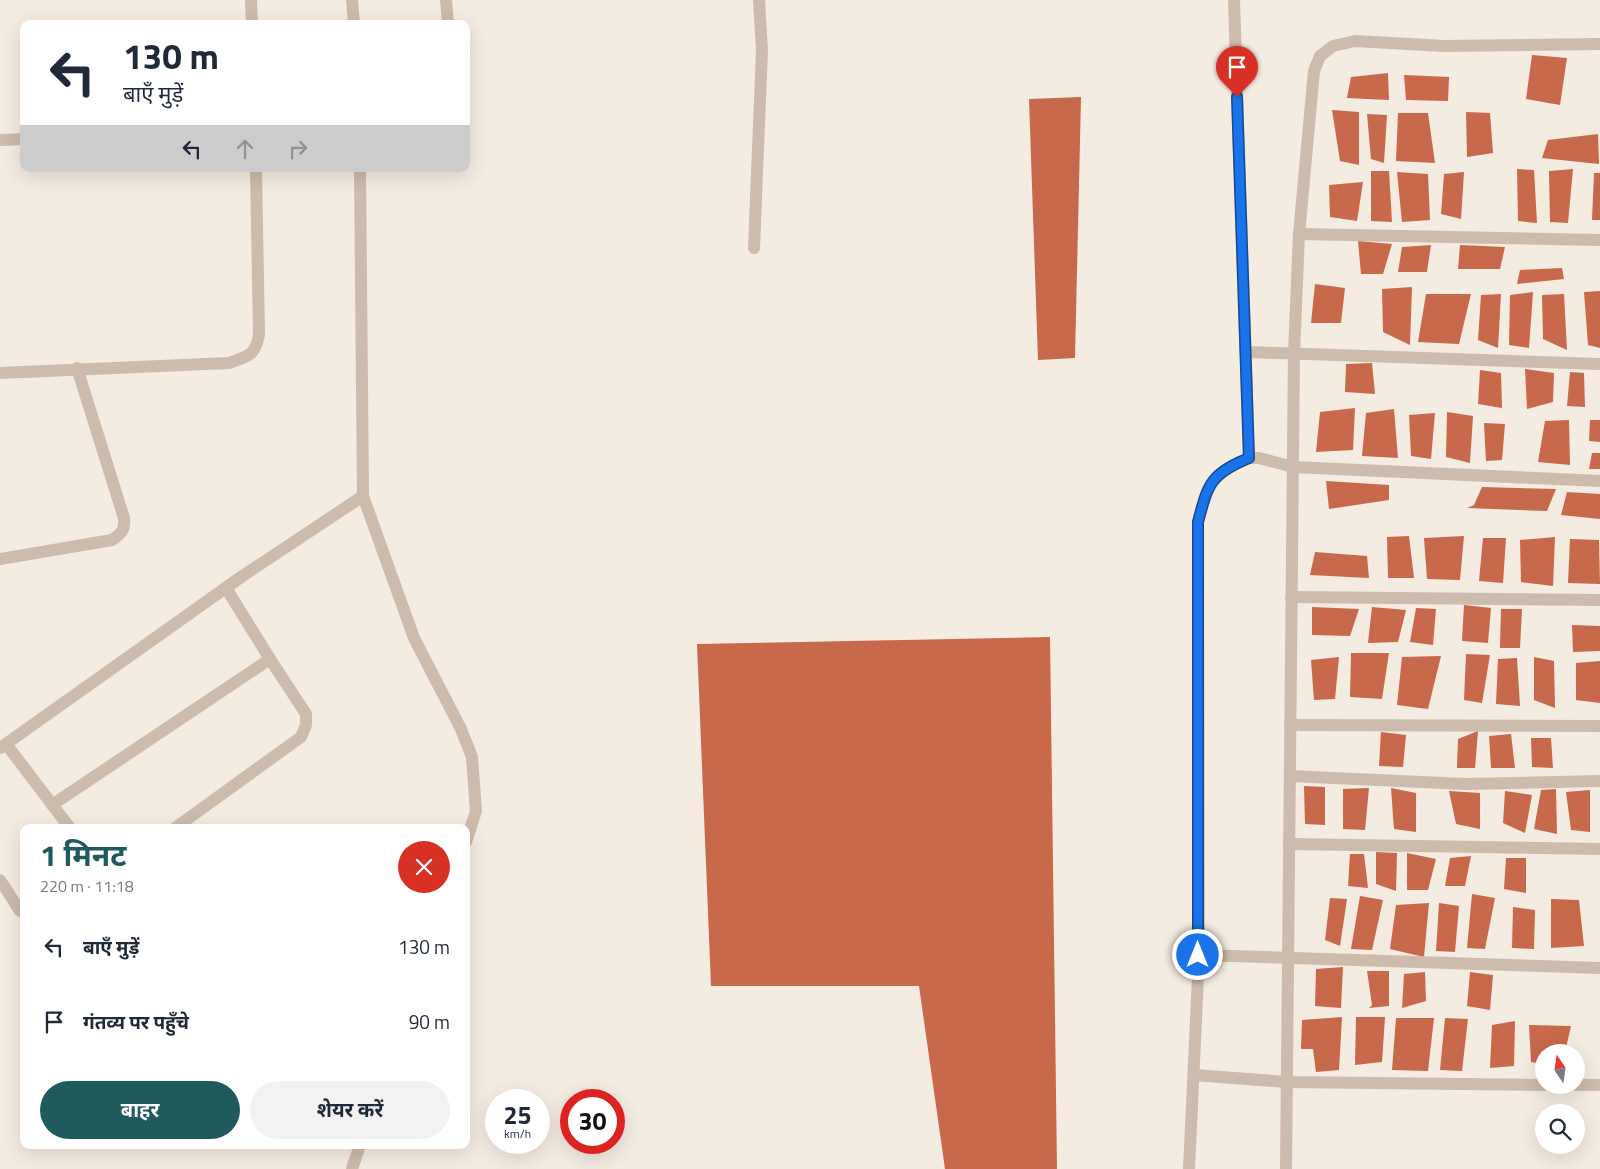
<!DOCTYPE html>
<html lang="hi">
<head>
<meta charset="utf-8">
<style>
  :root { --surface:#fff; --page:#f2f2f3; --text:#1f2937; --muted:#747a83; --accent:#1f5a5e }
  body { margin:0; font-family:"Titillium Web","Noto Sans Devanagari",sans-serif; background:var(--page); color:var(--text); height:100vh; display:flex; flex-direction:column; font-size:19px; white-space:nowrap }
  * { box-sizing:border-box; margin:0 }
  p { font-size:16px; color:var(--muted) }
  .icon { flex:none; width:28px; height:28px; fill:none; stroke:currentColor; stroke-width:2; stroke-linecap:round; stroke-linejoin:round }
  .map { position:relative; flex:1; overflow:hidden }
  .panel { position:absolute; left:20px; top:824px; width:450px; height:325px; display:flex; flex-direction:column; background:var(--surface); border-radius:10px; box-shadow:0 5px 20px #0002 }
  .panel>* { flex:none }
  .hud { position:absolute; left:20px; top:20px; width:450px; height:152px; border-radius:10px; box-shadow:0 5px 20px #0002; background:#fff; color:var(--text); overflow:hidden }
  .needle { width:32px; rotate:347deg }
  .fabs { position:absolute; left:1535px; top:1044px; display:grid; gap:10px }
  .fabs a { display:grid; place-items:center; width:50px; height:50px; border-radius:50%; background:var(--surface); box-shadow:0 5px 20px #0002; font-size:25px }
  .speed { position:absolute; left:485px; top:1089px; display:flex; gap:10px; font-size:25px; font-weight:700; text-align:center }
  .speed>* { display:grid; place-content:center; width:65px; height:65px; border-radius:50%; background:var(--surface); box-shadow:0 5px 20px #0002; line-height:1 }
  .speed small { font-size:12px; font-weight:400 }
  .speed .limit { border:8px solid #d22; background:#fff; color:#111 }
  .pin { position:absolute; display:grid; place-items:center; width:42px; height:42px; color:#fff; margin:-51px -21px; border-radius:50% 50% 50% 0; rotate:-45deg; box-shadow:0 0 5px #0007 }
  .pin .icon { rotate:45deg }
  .me { position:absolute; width:55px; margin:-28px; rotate:0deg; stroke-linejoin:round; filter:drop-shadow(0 0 4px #0008) }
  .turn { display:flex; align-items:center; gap:18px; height:105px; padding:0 20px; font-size:22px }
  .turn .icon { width:65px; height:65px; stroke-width:2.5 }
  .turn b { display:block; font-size:35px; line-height:42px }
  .lanes { display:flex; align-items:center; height:48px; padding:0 20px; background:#0003; justify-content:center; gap:25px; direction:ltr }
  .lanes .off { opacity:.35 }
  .round { display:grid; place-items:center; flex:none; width:52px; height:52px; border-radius:26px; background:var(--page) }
  .summary { display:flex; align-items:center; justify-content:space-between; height:85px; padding:0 20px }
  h1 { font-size:30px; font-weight:700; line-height:38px; color:var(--accent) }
  .cta { display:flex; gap:10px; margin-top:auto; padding:10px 20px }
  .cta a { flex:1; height:58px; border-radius:30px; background:var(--accent); color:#fff; font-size:20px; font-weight:700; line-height:58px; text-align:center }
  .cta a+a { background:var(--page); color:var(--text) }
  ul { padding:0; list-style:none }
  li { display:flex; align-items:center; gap:15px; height:75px; padding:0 20px }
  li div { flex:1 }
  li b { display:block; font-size:19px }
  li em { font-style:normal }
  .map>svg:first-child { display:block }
  .building { fill:#c8694b }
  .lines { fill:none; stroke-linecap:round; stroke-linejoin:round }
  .minor { stroke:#cdbbac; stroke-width:12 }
  .route-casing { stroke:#114b97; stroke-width:12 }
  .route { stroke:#1a73e8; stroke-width:9 }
</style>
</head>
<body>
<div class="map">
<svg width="1600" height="1169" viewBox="0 0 1600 1169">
  <rect width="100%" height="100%" fill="#f4ebe1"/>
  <g class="building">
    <path d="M1532,55l35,3 -7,47 -34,-6z"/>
    <path d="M1388,73l1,27 -42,-2 4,-21z"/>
    <path d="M1404,75l45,2 -1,24 -42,-1z"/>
    <path d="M1081,97l-6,261 -37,2 -9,-261z"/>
    <path d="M1332,110l27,2v53l-19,-4z"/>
    <path d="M1466,112l24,1 3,40 -26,4z"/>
    <path d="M1398,113h30l7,50 -39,-2z"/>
    <path d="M1367,114l20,1 -3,48 -13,-4z"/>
    <path d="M1598,134l1,30 -57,-6 6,-18z"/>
    <path d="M1517,169l17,1 3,53 -19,-2z"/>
    <path d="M1573,169l-5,54 -18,-1 -1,-51z"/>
    <path d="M1371,171h18l3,51 -21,-1z"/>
    <path d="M1397,172l31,2 2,46 -28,2z"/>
    <path d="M1464,172l-3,47 -20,-5 3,-40z"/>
    <path d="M1594,173h6v47h-8z"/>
    <path d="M1363,182l-6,39 -27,-4 -1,-32z"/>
    <path d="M1358,241l34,3 -9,30h-22z"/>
    <path d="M1431,245l-4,27h-29l4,-25z"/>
    <path d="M1460,245l45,2 -5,22h-42z"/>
    <path d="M1562,268l2,11 -47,5 3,-14z"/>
    <path d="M1315,284l30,4 -4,35h-30z"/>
    <path d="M1412,287l-2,58 -27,-13 -1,-43z"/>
    <path d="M1600,291v57l-12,-3 -4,-53z"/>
    <path d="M1533,292l-4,56 -20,-3 1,-50z"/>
    <path d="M1426,294h45l-12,50 -41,-2z"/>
    <path d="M1501,294l-3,54 -20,-8 3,-45z"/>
    <path d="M1564,294l3,56 -24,-11 -1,-44z"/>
    <path d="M1372,363l3,31 -30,-2 1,-28z"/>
    <path d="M1525,369l29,4 -1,29 -26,7z"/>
    <path d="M1480,370l21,3 1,35 -24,-4z"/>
    <path d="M1570,372l14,1 1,34 -18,-1z"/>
    <path d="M1355,408l-2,42 -37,2 4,-40z"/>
    <path d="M1394,409l4,49 -36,-2 4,-43z"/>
    <path d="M1447,412l26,4 -3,47 -24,-6z"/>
    <path d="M1435,413l-4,46 -20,-3 -2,-41z"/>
    <path d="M1569,420l1,45 -32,-3 7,-41z"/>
    <path d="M1590,420h10v22l-11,-1z"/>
    <path d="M1484,423l21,1 -3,36 -16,1z"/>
    <path d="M1592,453h8v16h-11z"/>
    <path d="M1326,481l63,4v15l-60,9z"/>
    <path d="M1482,487l74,2 -9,22 -80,-3 7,-3z"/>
    <path d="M1567,492l33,2v25l-39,-4z"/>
    <path d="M1409,536l5,42h-26l-1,-41z"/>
    <path d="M1464,536l-4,44 -33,-1 -3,-41z"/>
    <path d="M1555,537l-2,49 -32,-4 -1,-42z"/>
    <path d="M1483,538h23l-3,45 -24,-2z"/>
    <path d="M1570,539l29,1 1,44 -32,-1z"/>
    <path d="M1315,552l52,4 2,22 -59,-3z"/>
    <path d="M1464,605l27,3 -3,35 -26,-2z"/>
    <path d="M1312,607l47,2 -9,27 -38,-1z"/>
    <path d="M1372,607l34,3 -8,32 -30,1z"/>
    <path d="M1416,608l20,1 -3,36 -23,-3z"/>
    <path d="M1501,609h21l-2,39h-20z"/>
    <path d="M1572,625l28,1v25l-27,1z"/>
    <path d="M1050,637l7,532h-112l-26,-183h-208l-14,-342z"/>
    <path d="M1351,653h38l-7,46 -32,-2z"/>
    <path d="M1466,654l24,1 -8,48 -18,-3z"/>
    <path d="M1441,656l-13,53 -31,-4 5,-48z"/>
    <path d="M1339,657l-4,42 -21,1 -3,-40z"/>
    <path d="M1534,657l20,4 1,47 -21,-8z"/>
    <path d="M1517,658l3,48 -24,-2 2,-45z"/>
    <path d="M1600,661v42l-24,-3v-37z"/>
    <path d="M1478,731l-3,37h-18l1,-29z"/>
    <path d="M1381,732l25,3 -3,32 -24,-1z"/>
    <path d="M1511,734l4,34h-24l-2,-32z"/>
    <path d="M1531,738h20l2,30 -21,-1z"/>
    <path d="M1304,786l21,1v38l-20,-1z"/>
    <path d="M1369,788l-4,42 -22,-1v-40z"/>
    <path d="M1391,788l25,5v39l-22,-3z"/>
    <path d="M1556,789l1,45 -23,-5 7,-39z"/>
    <path d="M1590,790v42l-19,-2 -5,-38z"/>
    <path d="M1449,791l31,2v36l-24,-5z"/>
    <path d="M1505,791l27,4 -7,38 -22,-10z"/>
    <path d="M1376,852l21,1 -1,38 -20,-7z"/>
    <path d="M1407,853l29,6 -8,31h-21z"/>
    <path d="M1350,854h14l4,34 -20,-2z"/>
    <path d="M1471,856l-6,30h-20l5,-28z"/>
    <path d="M1506,858h20v35l-22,-4z"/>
    <path d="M1472,894l23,4 -10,51 -18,-1z"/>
    <path d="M1360,896l23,4 -11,50 -21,-1z"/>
    <path d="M1330,898l17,1 -7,47 -15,-6z"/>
    <path d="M1551,899l28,1 5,46 -33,2z"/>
    <path d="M1429,903l-5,54 -34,-8 6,-44z"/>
    <path d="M1439,903l20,3 -4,46 -19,-1z"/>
    <path d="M1513,907l22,3 -1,39 -22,-1z"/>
    <path d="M1343,967l-2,41 -26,-2 1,-37z"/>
    <path d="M1367,971h22v35l-20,2 3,-3z"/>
    <path d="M1425,972l1,29 -24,7 2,-34z"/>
    <path d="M1470,972l23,3 -3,35 -23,-4z"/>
    <path d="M1342,1017l-3,53 -23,2 -3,-23h-12l1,-29z"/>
    <path d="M1356,1017h29l-3,45 -27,3z"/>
    <path d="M1396,1018h38l-6,53 -36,-1z"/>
    <path d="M1445,1018l23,1 -6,52 -22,-1z"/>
    <path d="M1515,1021l-1,45 -24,2 2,-43z"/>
    <path d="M1529,1025l42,1 -6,26h-21v12l-13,-2z"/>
  </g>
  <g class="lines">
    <g class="minor">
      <path d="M251,0l1,24"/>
      <path d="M352,0l2,24"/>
      <path d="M446,0l2,24"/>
      <path d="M1234,0l15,458h10l34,9 307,14"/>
      <path d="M0,140l24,-1"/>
      <path d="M360,169l3,327 51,142 47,91 11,28 4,54 -10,31"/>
      <path d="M1299,234l301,6"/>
      <path d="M754,248l8,-198 -3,-50"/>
      <path d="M1246,352l354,12"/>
      <path d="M0,373l229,-10c19,-7 26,-7 30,-28l-3,-166"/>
      <path d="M0,559l112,-19c10,-7 13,-10 12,-22l-47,-150"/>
      <path d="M1291,597l309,3"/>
      <path d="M1290,725l310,1"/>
      <path d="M6,744l64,84"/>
      <path d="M0,748l241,-171 122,-81"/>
      <path d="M1290,776l175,8 135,-3"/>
      <path d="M52,805l218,-146 -44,-71"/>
      <path d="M175,828l126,-91 5,-12v-11l-36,-55"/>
      <path d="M1289,844l311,5"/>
      <path d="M0,880l20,31"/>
      <path d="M1199,955l401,13"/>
      <path d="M1194,1075l93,7 257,3"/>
      <path d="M1576,1085h24"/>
      <path d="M352,1169l8,-24"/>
      <path d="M1189,1169l10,-214 -1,-433c10,-38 13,-48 51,-64"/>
      <path d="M1286,1169l8,-816 5,-119 15,-163 6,-15 13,-10 22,-5 89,5 156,-2"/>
    </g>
  </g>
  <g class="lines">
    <g class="route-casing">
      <path id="route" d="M1198,955v-433c10,-38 12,-48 51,-64l-12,-361"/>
    </g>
    <use href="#route" class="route"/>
  </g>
</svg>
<div class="fabs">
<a><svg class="needle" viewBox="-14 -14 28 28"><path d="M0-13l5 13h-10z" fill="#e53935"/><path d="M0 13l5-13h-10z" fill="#747a83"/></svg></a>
<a><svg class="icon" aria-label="search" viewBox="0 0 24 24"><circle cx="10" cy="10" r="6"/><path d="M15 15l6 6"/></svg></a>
</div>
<div class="speed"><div>25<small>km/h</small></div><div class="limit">30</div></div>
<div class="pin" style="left:1237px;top:97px;background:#d93025"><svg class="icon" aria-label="arrive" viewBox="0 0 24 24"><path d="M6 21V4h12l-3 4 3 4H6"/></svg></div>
<svg class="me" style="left:1198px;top:955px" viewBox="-20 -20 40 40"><circle r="17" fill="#1a73e8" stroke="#fff" stroke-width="3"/><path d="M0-11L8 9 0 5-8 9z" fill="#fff"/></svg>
<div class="hud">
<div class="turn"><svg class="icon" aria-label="left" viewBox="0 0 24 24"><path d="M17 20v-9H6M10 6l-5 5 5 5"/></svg><div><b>130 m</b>बाएँ मुड़ें</div></div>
<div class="lanes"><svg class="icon" aria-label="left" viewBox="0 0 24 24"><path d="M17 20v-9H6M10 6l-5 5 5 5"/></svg><svg class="icon off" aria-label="ahead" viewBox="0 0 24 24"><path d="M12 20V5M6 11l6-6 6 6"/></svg><svg class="icon off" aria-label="right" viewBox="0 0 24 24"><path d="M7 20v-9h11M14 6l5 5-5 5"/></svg></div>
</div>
<section class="panel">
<div class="summary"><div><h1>1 मिनट</h1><p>220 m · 11:18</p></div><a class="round" style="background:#d93025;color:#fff"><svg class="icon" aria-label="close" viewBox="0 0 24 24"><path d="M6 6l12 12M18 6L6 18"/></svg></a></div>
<ul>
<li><svg class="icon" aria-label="left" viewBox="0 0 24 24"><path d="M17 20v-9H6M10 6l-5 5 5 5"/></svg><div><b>बाएँ मुड़ें</b></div><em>130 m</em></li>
<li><svg class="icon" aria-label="arrive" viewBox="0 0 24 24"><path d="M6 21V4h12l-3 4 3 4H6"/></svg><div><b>गंतव्य पर पहुँचे</b></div><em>90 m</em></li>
</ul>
<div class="cta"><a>बाहर</a><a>शेयर करें</a></div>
</section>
</div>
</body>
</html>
